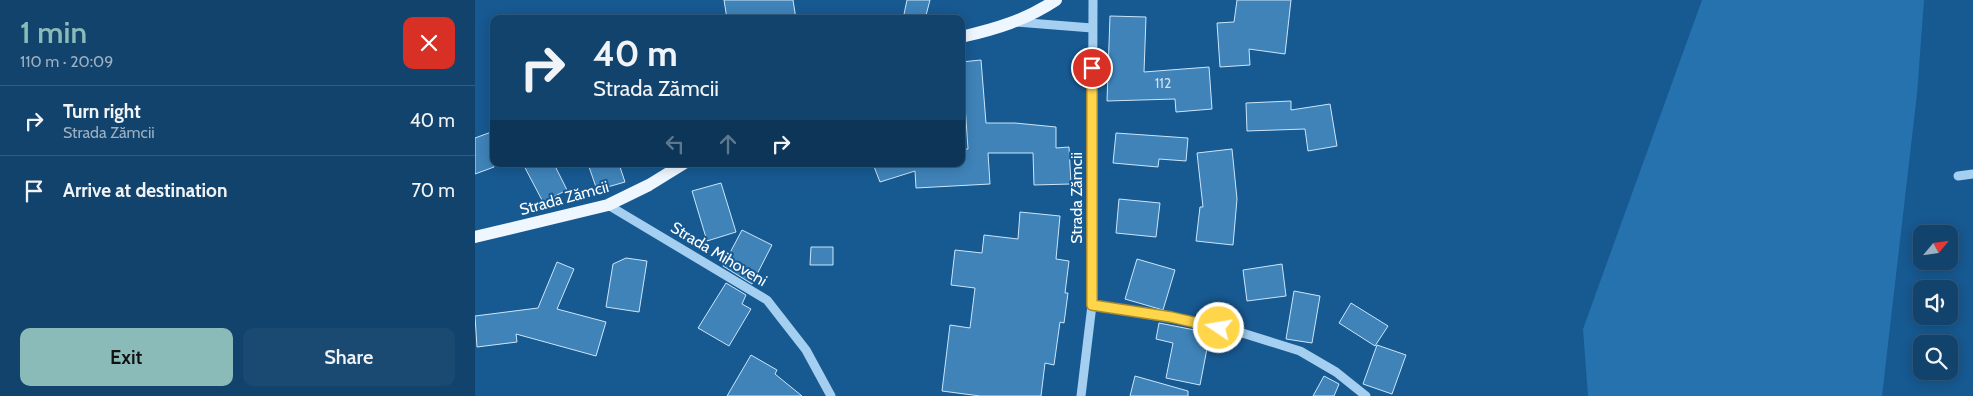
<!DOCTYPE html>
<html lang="en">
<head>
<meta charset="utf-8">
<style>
  :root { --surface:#11436d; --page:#1a4a72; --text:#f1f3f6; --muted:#9cb0c2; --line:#305c80; --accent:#8bbbb9 }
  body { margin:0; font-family:Cabin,sans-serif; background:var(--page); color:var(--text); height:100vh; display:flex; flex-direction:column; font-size:19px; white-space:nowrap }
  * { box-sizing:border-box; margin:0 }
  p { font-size:16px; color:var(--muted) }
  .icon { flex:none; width:28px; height:28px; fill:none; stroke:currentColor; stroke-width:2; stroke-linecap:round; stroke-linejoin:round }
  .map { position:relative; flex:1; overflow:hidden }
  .panel { display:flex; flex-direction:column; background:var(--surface); width:475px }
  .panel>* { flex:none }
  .guide { position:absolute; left:15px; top:15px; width:475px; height:152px; border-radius:10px; box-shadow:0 2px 12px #0003,0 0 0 1px var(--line); background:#11436d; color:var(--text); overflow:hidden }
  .needle { width:32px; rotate:61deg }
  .controls { position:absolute; left:1438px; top:225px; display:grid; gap:10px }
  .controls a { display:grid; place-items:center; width:45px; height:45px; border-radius:10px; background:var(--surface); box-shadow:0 2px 12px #0003,0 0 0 1px var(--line); font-size:25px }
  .pin { position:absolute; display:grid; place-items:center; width:42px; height:42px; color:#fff; margin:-21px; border:2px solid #fff; border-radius:50%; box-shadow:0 1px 5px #0007 }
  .me { position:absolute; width:55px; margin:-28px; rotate:282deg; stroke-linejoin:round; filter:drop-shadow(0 0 4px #0008) }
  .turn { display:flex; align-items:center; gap:18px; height:105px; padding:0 20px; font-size:22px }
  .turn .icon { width:65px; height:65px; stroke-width:2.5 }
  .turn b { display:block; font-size:35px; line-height:42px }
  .lanes { display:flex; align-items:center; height:48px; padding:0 20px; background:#0003; justify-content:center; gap:25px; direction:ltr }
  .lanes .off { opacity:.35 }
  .round { display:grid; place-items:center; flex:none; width:52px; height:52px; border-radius:10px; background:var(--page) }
  .head { display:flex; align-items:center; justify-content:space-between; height:85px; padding:0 20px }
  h1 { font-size:30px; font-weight:600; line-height:38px; color:var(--accent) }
  .action { display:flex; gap:10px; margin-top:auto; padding:10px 20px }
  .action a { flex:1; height:58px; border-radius:10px; background:var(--accent); color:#111; font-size:20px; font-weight:600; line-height:58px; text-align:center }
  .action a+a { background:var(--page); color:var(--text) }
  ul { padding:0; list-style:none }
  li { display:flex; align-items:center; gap:15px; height:70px; padding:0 20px; border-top:1px solid var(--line) }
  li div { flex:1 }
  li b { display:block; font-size:19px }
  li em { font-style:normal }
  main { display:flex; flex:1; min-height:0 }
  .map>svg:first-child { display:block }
  .green { fill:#2672ae }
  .building { fill:#3f83b9; stroke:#cbe6fb }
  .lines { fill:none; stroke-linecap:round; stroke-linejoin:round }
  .minor { stroke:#a5cff0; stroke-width:9 }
  .major { stroke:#eef6ff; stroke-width:12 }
  .route-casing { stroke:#a68a30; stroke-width:12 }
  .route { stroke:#ffd54a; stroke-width:9 }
  .labels { text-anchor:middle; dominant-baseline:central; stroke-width:4; stroke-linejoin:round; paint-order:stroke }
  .number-label { font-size:14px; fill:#cfe0ee }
  .street-label { font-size:16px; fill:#fff; stroke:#175991 }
</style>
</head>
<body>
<main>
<section class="panel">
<div class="head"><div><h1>1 min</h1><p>110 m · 20:09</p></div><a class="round" style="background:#d93025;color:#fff"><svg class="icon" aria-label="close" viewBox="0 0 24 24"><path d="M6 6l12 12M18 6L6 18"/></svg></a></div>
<ul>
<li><svg class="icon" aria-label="right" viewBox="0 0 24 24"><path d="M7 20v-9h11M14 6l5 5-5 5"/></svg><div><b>Turn right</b><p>Strada Zămcii</p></div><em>40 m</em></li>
<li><svg class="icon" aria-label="arrive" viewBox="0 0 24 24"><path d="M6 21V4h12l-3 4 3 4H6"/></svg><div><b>Arrive at destination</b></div><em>70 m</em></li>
</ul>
<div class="action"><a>Exit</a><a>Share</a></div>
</section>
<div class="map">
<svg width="1498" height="396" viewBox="0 0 1498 396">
  <rect width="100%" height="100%" fill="#175991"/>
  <path class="green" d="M1227,0h222l-7,94 -35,302h-294l-5,-67z"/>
  <g class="building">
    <path d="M249,0h69l3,19h-69z"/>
    <path d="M432,0h23l-5,19h-22z"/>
    <path d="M762,0h54l-6,54 -36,-5 1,16 -30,2 -3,-44 17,-1z"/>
    <path d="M635,16l36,1 -2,55 65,-5 3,42 -36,3 -1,-13 -68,2z"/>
    <path d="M506,60l5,63h29l41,4v21l13,-1 2,37 -37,1 -1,-32h-45l2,31 -74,4 -1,-17 -35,11 -7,-18h88v-15h7l-3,-44h-4v-43z"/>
    <path d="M816,101v9l39,-6 7,42 -29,5 -3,-22 -58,2 -1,-28z"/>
    <path d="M19,131v36l-19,7v-36z"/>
    <path d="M641,133l72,5 -2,23 -27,-2 -1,8 -45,-4z"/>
    <path d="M757,149l5,50 -4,46 -37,-4 4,-34h3l-6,-54z"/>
    <path d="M48,164h31l13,26 -24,12z"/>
    <path d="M113,164h31l6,18 -28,8z"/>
    <path d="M246,183l15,49 -29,9 -15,-50z"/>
    <path d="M644,199l41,4 -4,34 -40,-4z"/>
    <path d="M545,212l40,4 -4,43 13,2 -4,32h3l-4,30 -4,-1 -6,43 -9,-2 -4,33h-61l-38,-5 8,-66 20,3 5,-40 -24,-3 4,-35 27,3 2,-18 34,4z"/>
    <path d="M267,230l30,15 -20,39 -29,-18z"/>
    <path d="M336,247h22v18h-23z"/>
    <path d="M151,258l21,3 -8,51 -33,-5 7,-43z"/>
    <path d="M662,259l38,11 -12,40 -38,-11z"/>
    <path d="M82,262l17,7 -17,40 49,13 -10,34 -80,-22 1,8 -40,5 -2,-31 63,-8z"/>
    <path d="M807,264l4,32 -39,5 -4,-31z"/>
    <path d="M251,283l20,12 -4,9 9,5 -22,37 -31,-18z"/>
    <path d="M819,291l26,5 -8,47 -26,-4z"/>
    <path d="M876,303l37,23 -13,20 -36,-23z"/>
    <path d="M684,323l51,10 -10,52 -34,-7 7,-35 -17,-4z"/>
    <path d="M902,345l29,10 -14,39 -29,-10z"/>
    <path d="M276,355l26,15 -2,4 27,22h-75z"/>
    <path d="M660,376l53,15v5h-58z"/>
    <path d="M849,376l15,8 -5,12h-21z"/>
  </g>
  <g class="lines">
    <g class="minor">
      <path d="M541,22l76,6"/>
      <path d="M1483,176l15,-2"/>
      <path d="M133,205l159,95 39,50 25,46"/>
      <path d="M617,305l79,12 65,14 64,20 36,21 30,24"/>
      <path d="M606,396l11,-91 1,-305"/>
    </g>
    <g class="major">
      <path d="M486,37c35,-8 65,-17 95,-37"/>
      <path d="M0,237l133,-32 41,-20 34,-21"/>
    </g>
  </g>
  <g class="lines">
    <g class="route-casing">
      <path id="route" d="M617,68v237l79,12 48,11"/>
    </g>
    <use href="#route" class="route"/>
  </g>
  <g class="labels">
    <g class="number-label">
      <text x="688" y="83">112</text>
    </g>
    <g class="street-label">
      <text transform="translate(89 198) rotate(-15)">Strada Zămcii</text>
      <text transform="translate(601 198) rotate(-90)">Strada Zămcii</text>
      <text transform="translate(244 254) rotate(31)">Strada Mihoveni</text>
    </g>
  </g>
</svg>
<div class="controls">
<a><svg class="needle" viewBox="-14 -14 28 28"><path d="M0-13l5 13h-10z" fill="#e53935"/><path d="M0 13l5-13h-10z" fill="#9cb0c2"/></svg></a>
<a><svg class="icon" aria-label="sound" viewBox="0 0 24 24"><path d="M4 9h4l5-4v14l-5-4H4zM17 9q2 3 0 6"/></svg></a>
<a><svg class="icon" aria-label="search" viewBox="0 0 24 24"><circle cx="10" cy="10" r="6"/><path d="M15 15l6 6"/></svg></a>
</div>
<div class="pin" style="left:617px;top:68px;background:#d93025"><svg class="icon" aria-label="arrive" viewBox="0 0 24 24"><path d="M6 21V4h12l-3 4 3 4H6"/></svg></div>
<svg class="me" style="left:744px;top:328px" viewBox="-20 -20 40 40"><circle r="17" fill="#ffd54a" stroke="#fff" stroke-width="3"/><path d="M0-11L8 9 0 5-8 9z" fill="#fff"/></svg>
<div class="guide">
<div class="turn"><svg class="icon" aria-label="right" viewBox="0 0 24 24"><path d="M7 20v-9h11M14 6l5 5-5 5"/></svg><div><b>40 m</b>Strada Zămcii</div></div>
<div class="lanes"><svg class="icon off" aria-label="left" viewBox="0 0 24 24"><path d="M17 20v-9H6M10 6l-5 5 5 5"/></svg><svg class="icon off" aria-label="ahead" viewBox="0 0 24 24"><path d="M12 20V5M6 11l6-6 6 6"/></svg><svg class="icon" aria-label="right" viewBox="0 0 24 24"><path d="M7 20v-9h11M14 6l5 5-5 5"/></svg></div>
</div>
</div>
</main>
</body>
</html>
